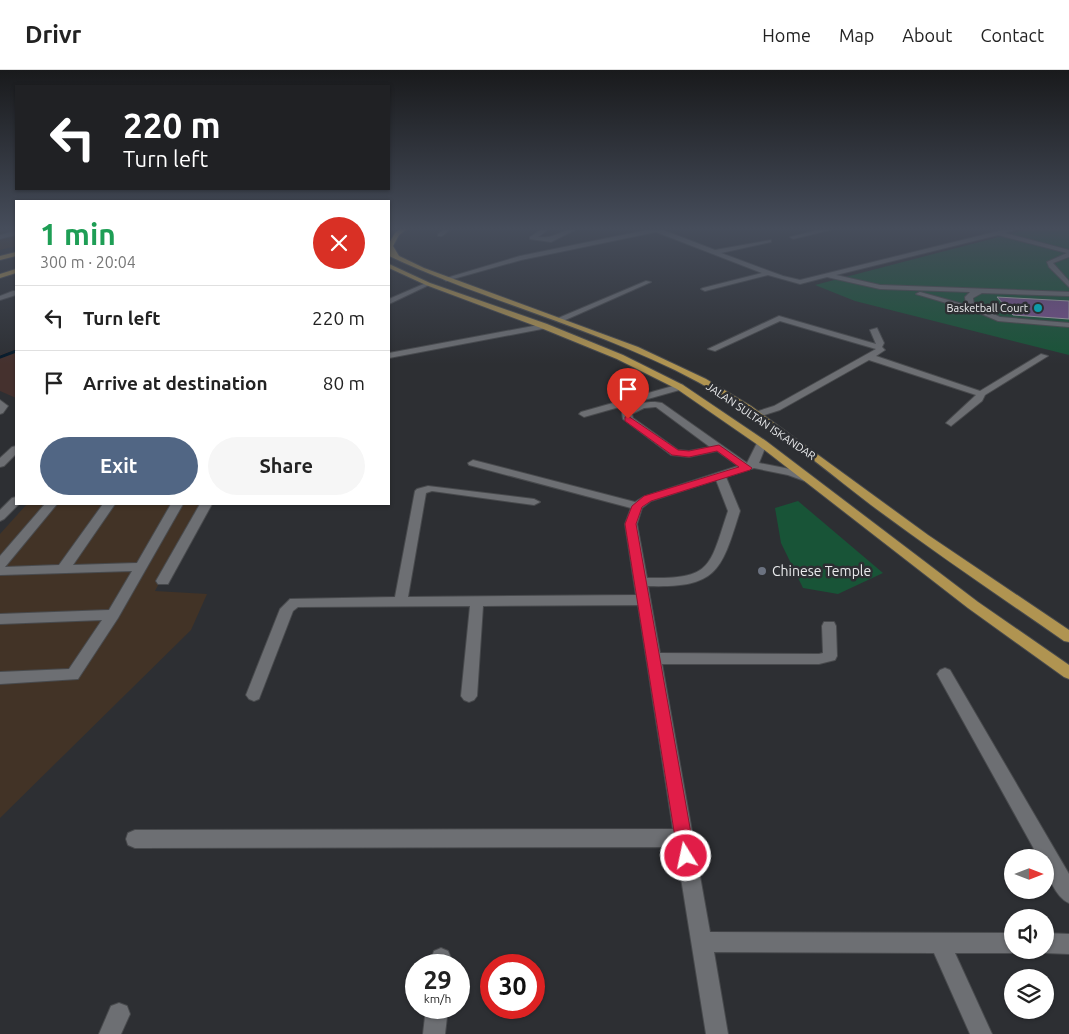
<!DOCTYPE html>
<html lang="en">
<head>
<meta charset="utf-8">
<style>
  :root { --surface:#fff; --page:#f6f6f6; --text:#222; --muted:#767676; --line:#e0e0e0; --accent:#516684 }
  body { margin:0; font-family:Ubuntu,sans-serif; background:var(--page); color:var(--text); height:100vh; display:flex; flex-direction:column; font-size:19px; white-space:nowrap }
  * { box-sizing:border-box; margin:0 }
  p { font-size:16px; color:var(--muted) }
  .icon { flex:none; width:28px; height:28px; fill:none; stroke:currentColor; stroke-width:2; stroke-linecap:round; stroke-linejoin:round }
  .map { position:relative; flex:1; overflow:hidden }
  .details { position:absolute; left:15px; top:130px; width:375px; height:305px; display:flex; flex-direction:column; background:var(--surface); border-radius:0px; box-shadow:0 1px 4px #0004 }
  .details>* { flex:none }
  .guide { position:absolute; left:15px; top:15px; width:375px; height:105px; border-radius:0px; box-shadow:0 1px 4px #0004; background:#202124; color:#fff; overflow:hidden }
  .needle { width:32px; rotate:90deg }
  .fabs { position:absolute; left:1004px; top:779px; display:grid; gap:10px }
  .fabs a { display:grid; place-items:center; width:50px; height:50px; border-radius:50%; background:var(--surface); box-shadow:0 1px 4px #0004; font-size:25px }
  .speed { position:absolute; left:405px; top:884px; display:flex; gap:10px; font-size:25px; font-weight:700; text-align:center }
  .speed>* { display:grid; place-content:center; width:65px; height:65px; border-radius:50%; background:var(--surface); box-shadow:0 1px 4px #0004; line-height:1 }
  .speed small { font-size:12px; font-weight:400 }
  .speed .limit { border:8px solid #d22; background:#fff; color:#111 }
  .pin { position:absolute; display:grid; place-items:center; width:42px; height:42px; color:#fff; margin:-51px -21px; border-radius:50% 50% 50% 0; rotate:-45deg; box-shadow:0 0 5px #0007 }
  .pin .icon { rotate:45deg }
  .me { position:absolute; width:55px; margin:-28px; rotate:350deg; stroke-linejoin:round; filter:drop-shadow(0 0 4px #0008) }
  .turn { display:flex; align-items:center; gap:18px; height:105px; padding:0 25px; font-size:22px }
  .turn .icon { width:65px; height:65px; stroke-width:2.5 }
  .turn b { display:block; font-size:35px; line-height:42px }
  .round { display:grid; place-items:center; flex:none; width:52px; height:52px; border-radius:26px; background:var(--page) }
  .head { display:flex; align-items:center; justify-content:space-between; height:85px; padding:0 25px }
  h1 { font-size:30px; font-weight:600; line-height:38px; color:#1e9e55 }
  .primary-button { display:flex; gap:10px; margin-top:auto; padding:10px 25px }
  .primary-button a { flex:1; height:58px; border-radius:30px; background:var(--accent); color:#fff; font-size:20px; font-weight:600; line-height:58px; text-align:center }
  .primary-button a+a { background:var(--page); color:var(--text) }
  ul { padding:0; list-style:none }
  li { display:flex; align-items:center; gap:15px; height:65px; padding:0 25px; border-top:1px solid var(--line) }
  li div { flex:1 }
  li b { display:block; font-size:19px }
  li em { font-style:normal }
  header { display:flex; align-items:center; gap:30px; box-sizing:border-box; height:70px; padding:0 25px; background:var(--surface); border-bottom:1px solid var(--line) }
  header strong { font-size:24px }
  nav { display:flex; gap:28px; margin-inline-start:auto; font-size:18px }
  .map>svg:first-child { display:block }
  .commercial { fill:#423326 }
  .education { fill:#45312e }
  .green { fill:#185437 }
  .lines { fill:none; stroke-linecap:round; stroke-linejoin:round }
  .stream { stroke:#061b2b; stroke-width:3 }
  .building { fill:#77508d; stroke:#afacb0 }
  .minor-casing { stroke:#484a4d; stroke-width:2 }
  .major-casing { stroke:#484a4d; stroke-width:2 }
  .minor { fill:#6d6f73; fill-rule:evenodd }
  .major { fill:#b09451; fill-rule:evenodd }
  .route { fill:#e11d48; stroke:#92132f }
  .culture-dot { fill:#0f9aa8; stroke:#2d2f33; stroke-width:2 }
  .worship-dot { fill:#6b7280; stroke:#2d2f33; stroke-width:2 }
  .labels { text-anchor:middle; dominant-baseline:central; stroke-width:5; stroke-linejoin:round; paint-order:stroke }
  .far-poi-label { font-size:11px; fill:#eaebed; stroke:#2d2f33; text-anchor:end }
  .far-street-label { font-size:11px; fill:#eaebed; stroke:#2d2f33 }
  .poi-label { font-size:14px; fill:#eaebed; stroke:#2d2f33; text-anchor:start }
</style>
</head>
<body>
<header>
<strong>Drivr</strong>
<nav><a>Home</a><a>Map</a><a>About</a><a>Contact</a></nav>
</header>
<div class="map">
<svg width="1069" height="964" viewBox="0 0 1069 964">
  <rect width="100%" height="100%" fill="#2d2f33"/>
  <g class="commercial">
    <path d="M0,159h16v17l-16,4z"/>
    <path d="M27,434h173l-45,87 52,3 -16,36 -191,188v-284z"/>
  </g>
  <path class="education" d="M16,279v49l-16,-7v-36z"/>
  <g class="green">
    <path d="M1029,159h40v126l-214,-54 -40,-16z"/>
    <path d="M798,431l85,72 -45,21 -35,-6 -22,-45 -6,-35z"/>
  </g>
  <g class="lines">
    <path class="stream" d="M0,287l16,-6"/>
  </g>
  <path class="building" d="M997,227l72,4v18l-56,-4z"/>
  <g class="lines">
    <g class="minor-casing">
      <g id="minor">
        <path d="M444,159h7l-9,7h-4v-2z"/>
        <path d="M542,159h7l-11,8c19,2 22,-8 39,-8l-26,13 -21,-3v-2z"/>
        <path d="M652,159h12l-1,1 52,20 56,-10v2l-50,11 62,23 17,4 207,-51h10l-12,4 64,17v7l-16,6 16,18v6l-20,-20 -2,-5 20,-9 -69,-18 -162,40 44,10 189,7v4l-87,-3 -9,5 1,7 26,12 69,6v4l-71,-6 -21,-9 -61,-18 4,-2 46,13 -1,-8 5,-5 -90,-3 -53,-12 -27,7 -32,-9 -63,16 -4,-2 2,-1 59,-15 -106,-41 -135,28 -75,21 -3,-2 77,-23z"/>
        <path d="M822,159h12l-41,10 -3,-2z"/>
        <path d="M16,161v4l-16,4v-4z"/>
        <path d="M646,211l5,1 -88,39 -7,-2z"/>
        <path d="M426,213l5,1 -42,20v-5z"/>
        <path d="M13,221h3v4l-16,5v-4z"/>
        <path d="M779,246l97,28 -6,-14 7,-2 7,15 -2,4 3,3 -9,6 104,35 61,-37 7,2 -63,39 -3,6 -31,25 -5,-3 2,-2 28,-26 -107,-35 -89,50 -25,8 -3,-1v-4l22,-7 102,-57 -96,-28 -65,30 -7,-2z"/>
        <path d="M544,254l4,2 -1,2 -158,30v-5z"/>
        <path d="M680,314l3,1v4l-99,28 -5,-3 2,-2z"/>
        <path d="M0,330l8,6 -5,7 -3,1z"/>
        <path d="M655,332l7,1 85,60 10,-20 5,-3 5,3 -8,20 36,7 20,10 -5,3 -22,-8 -34,-7 -28,9 14,34c-19,61 -23,77 -92,75l12,67 159,1 4,-1 -1,-27 2,-4h10l2,4 1,30 -2,4 -16,4h-157l48,268 302,1v17h7l-7,3h-57l37,81h-22l-36,-81 -220,-1 14,82h-22l-30,-187 -541,1 -7,-3 -2,-6 2,-6 7,-3 538,-1 -35,-224 -155,1 -6,90 -3,4 -5,2 -5,-2 -3,-4 9,-90 -172,1 -5,4 -34,88 -5,2 -5,-2 -3,-4 34,-86 10,-10 105,-2 20,-106 2,-2 11,-3 106,13 6,3 -6,3 -102,-14 -6,2 -18,104 228,-2 -11,-71 6,-16 -162,-43 -1,-2 5,-3 162,42 8,-5 95,-31 -21,-15 -28,6 -18,-2 -48,-36 -1,-6c8,-9 22,-11 33,-11zM655,337h1l54,40 -21,4 -11,-1 -45,-32 -1,-4 12,-6zM716,410l12,31c-19,57 -16,68 -81,67l-10,-54 5,-16 9,-7z"/>
        <path d="M16,376v8l-12,12 -4,1v-9l12,-11z"/>
        <path d="M16,427v7h3l-15,15 -4,2v-11l12,-12z"/>
        <path d="M45,434h12l-52,63 54,-2 44,-61h12l-42,61 64,-2 34,-59h12l-65,114 -40,61 -78,5v-12l69,-3 33,-49 -102,4v-10l109,-4 23,-39 -132,4v-19z"/>
        <path d="M200,434h12l-44,80h-10l-2,-3z"/>
        <path d="M945,598l5,2 119,204v29c-14,-6 -24,-31 -24,-45h-6l-102,-184 3,-4z"/>
        <path d="M1045,863l24,1v20l-24,-1 -7,-3h7z"/>
        <path d="M441,878l7,3 3,7v7h-22l5,-14z"/>
        <path d="M119,933l8,3 3,8 -9,20h-22l12,-28z"/>
        <path d="M426,938h22l-3,26h-22z"/>
      </g>
    </g>
    <g class="major-casing">
      <g id="major">
        <path d="M400,159h7l-8,6 -6,11 6,10 25,12 214,79 68,32 45,27 177,129 141,95v12l-5,-1c-65,-45 -130,-89 -193,-136 -56,-43 -111,-90 -173,-123 -99,-53 -208,-79 -309,-126v-4h1l-1,-9 6,-10z"/>
        <path d="M16,182v4l-16,4v-4z"/>
        <path d="M389,194l41,19 117,41 76,31 60,30 83,56 212,161 91,63v14l-5,-2 -96,-69 -210,-163 -81,-56 -60,-30 -76,-31 -115,-43 -37,-17z"/>
        <path d="M16,199v4l-16,5v-4z"/>
      </g>
    </g>
    <use href="#minor" class="minor"/>
    <use href="#major" class="major"/>
  </g>
  <linearGradient id="sky" x2="0" y2="1"><stop stop-color="#191a1c"/><stop offset="0.54" stop-color="#464d5b"/><stop offset="1" stop-color="#464d5b" stop-opacity="0"/></linearGradient>
  <rect width="1069" height="294" fill="url(#sky)"/>
  <path class="route" d="M628,346l50,34 11,1 30,-6 33,23 -2,2 -99,31 -9,6 -6,17 59,332 -3,5 -6,3 -6,-3 -2,-5 -53,-332 7,-18 12,-10 95,-29 -22,-16 -28,6 -17,-2 -47,-34v-4z"/>
  <circle class="culture-dot" cx="1038" cy="238" r="5"/>
  <circle class="worship-dot" cx="762" cy="501" r="5"/>
  <g class="labels">
    <g class="far-poi-label">
      <text x="1028" y="238">Basketball Court</text>
    </g>
    <g class="far-street-label">
      <text transform="translate(761 351) rotate(34)">JALAN SULTAN ISKANDAR</text>
    </g>
    <g class="poi-label">
      <text x="772" y="501">Chinese Temple</text>
    </g>
  </g>
</svg>
<div class="fabs">
<a><svg class="needle" viewBox="-14 -14 28 28"><path d="M0-13l5 13h-10z" fill="#e53935"/><path d="M0 13l5-13h-10z" fill="#767676"/></svg></a>
<a><svg class="icon" aria-label="sound" viewBox="0 0 24 24"><path d="M4 9h4l5-4v14l-5-4H4zM17 9q2 3 0 6"/></svg></a>
<a><svg class="icon" aria-label="layers" viewBox="0 0 24 24"><path d="M12 4l9 5-9 5-9-5zM3 14l9 5 9-5"/></svg></a>
</div>
<div class="speed"><div>29<small>km/h</small></div><div class="limit">30</div></div>
<div class="pin" style="left:628px;top:349px;background:#d93025"><svg class="icon" aria-label="arrive" viewBox="0 0 24 24"><path d="M6 21V4h12l-3 4 3 4H6"/></svg></div>
<svg class="me" style="left:686px;top:786px" viewBox="-20 -20 40 40"><circle r="17" fill="#e11d48" stroke="#fff" stroke-width="3"/><path d="M0-11L8 9 0 5-8 9z" fill="#fff"/></svg>
<div class="guide">
<div class="turn"><svg class="icon" aria-label="left" viewBox="0 0 24 24"><path d="M17 20v-9H6M10 6l-5 5 5 5"/></svg><div><b>220 m</b>Turn left</div></div>
</div>
<section class="details">
<div class="head"><div><h1>1 min</h1><p>300 m · 20:04</p></div><a class="round" style="background:#d93025;color:#fff"><svg class="icon" aria-label="close" viewBox="0 0 24 24"><path d="M6 6l12 12M18 6L6 18"/></svg></a></div>
<ul>
<li><svg class="icon" aria-label="left" viewBox="0 0 24 24"><path d="M17 20v-9H6M10 6l-5 5 5 5"/></svg><div><b>Turn left</b></div><em>220 m</em></li>
<li><svg class="icon" aria-label="arrive" viewBox="0 0 24 24"><path d="M6 21V4h12l-3 4 3 4H6"/></svg><div><b>Arrive at destination</b></div><em>80 m</em></li>
</ul>
<div class="primary-button"><a>Exit</a><a>Share</a></div>
</section>
</div>
</body>
</html>
